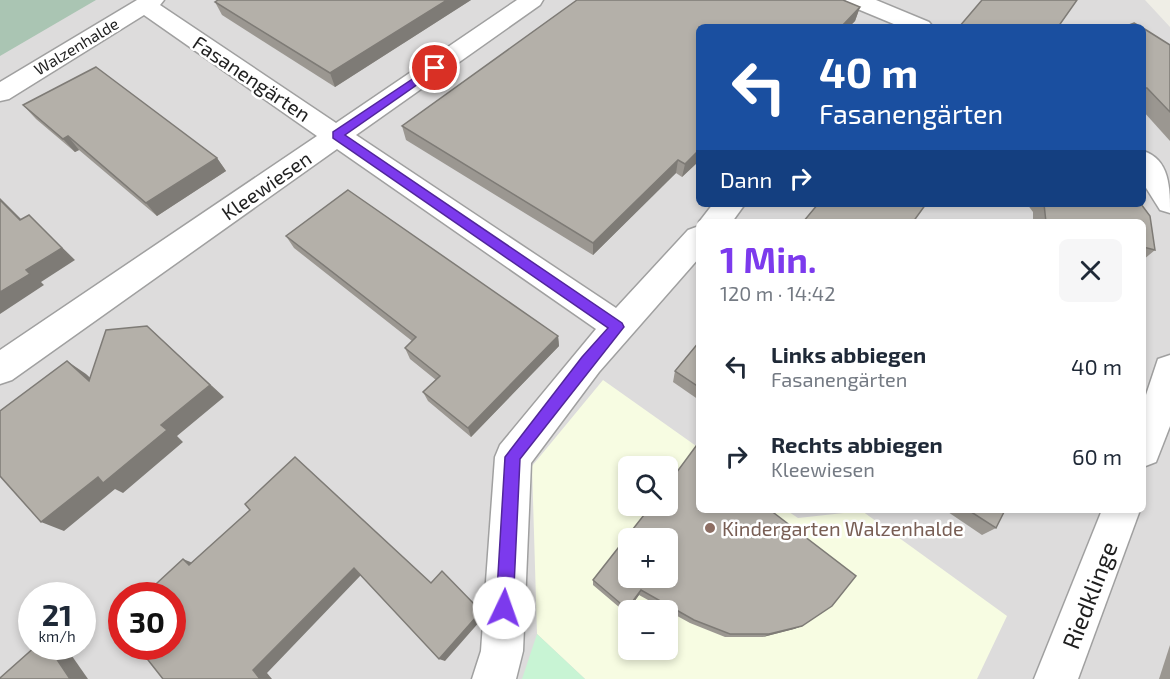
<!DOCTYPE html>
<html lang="de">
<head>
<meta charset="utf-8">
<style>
  :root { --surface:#fff; --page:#f6f6f7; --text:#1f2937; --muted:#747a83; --accent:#7c3aed }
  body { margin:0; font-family:"Exo 2",sans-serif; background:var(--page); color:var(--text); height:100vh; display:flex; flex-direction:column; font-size:22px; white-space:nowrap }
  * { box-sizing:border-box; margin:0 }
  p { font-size:20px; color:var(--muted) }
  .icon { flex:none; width:33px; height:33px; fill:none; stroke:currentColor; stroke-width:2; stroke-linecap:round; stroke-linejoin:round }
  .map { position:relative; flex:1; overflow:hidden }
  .sheet { position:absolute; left:696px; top:219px; width:450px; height:294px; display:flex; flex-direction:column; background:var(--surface); border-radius:9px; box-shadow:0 3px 9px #0003 }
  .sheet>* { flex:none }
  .top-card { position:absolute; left:696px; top:24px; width:450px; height:183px; border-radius:9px; box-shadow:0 3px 9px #0003; background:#1a4fa0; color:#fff; overflow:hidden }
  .controls { position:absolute; left:618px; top:456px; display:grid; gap:12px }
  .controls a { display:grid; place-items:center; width:60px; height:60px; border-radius:9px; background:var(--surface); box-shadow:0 3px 9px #0003; font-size:30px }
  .speed { position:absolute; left:18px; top:582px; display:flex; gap:12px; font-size:30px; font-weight:700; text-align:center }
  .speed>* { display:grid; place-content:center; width:78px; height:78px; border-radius:50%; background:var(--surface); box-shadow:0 3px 9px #0003; line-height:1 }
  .speed small { font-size:15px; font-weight:400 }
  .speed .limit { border:9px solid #d22; background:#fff; color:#111 }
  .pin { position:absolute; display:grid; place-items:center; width:51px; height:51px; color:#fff; margin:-26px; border:3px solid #fff; border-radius:50%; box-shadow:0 2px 6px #0007 }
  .me { position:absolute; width:66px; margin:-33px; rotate:3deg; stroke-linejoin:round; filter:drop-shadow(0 0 4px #0008) }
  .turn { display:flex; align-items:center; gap:21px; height:126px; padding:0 24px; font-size:27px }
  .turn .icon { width:78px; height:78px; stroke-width:2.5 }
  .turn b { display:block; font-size:42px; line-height:51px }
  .then { display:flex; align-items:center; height:57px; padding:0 24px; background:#0003; gap:12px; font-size:22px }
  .round { display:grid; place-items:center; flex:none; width:63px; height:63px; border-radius:9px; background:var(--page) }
  .summary { display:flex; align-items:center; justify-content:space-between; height:102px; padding:0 24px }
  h1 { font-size:36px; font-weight:700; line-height:45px; color:var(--accent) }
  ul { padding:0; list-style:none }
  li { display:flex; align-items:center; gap:18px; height:90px; padding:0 24px }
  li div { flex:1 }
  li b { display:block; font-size:22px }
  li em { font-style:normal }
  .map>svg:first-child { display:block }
  .residential { fill:#dddcdc; fill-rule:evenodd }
  .education { fill:#f7fce2; fill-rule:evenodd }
  .cemetery { fill:#aac5b3 }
  .park { fill:#c8f4d4 }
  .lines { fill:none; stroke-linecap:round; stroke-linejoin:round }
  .street-casing { stroke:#a0a0a0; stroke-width:3 }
  .street { fill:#fff; fill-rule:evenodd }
  .wall { fill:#9b9791 }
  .shaded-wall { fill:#7e7b76 }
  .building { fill:#b4b0a9; stroke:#7e7b76; stroke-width:1.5; fill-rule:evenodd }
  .route { fill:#7c3aed; stroke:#51269a; stroke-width:1.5 }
  .education-dot { fill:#8d6e63; stroke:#fff; stroke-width:2 }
  .labels { text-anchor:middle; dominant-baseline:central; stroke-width:5; stroke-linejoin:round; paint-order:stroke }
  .far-street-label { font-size:16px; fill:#1f1f1f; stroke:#fff }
  .street-label { font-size:20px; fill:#1f1f1f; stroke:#fff }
  .education-label { font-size:20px; fill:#785e54; stroke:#fff; text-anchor:start }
  .near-street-label { font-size:24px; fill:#1f1f1f; stroke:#fff }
</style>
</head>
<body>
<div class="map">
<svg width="1170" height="679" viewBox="0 0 1170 679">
  <rect width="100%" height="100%" fill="#efeee6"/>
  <path class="residential" d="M0,0h1145l25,27v652h-1170zM699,27h444v177h-444zM699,222h444v288h-444zM628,466h40v40h-40zM628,538h40v40h-40zM32,596h50v50h-50zM122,596h50v50h-50zM628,610h40v40h-40z"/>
  <path class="education" d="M603,380l96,68v62h87l12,8 64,-7 145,105 -30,63h-392l-48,-45 -5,-168zM628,466h40v40h-40zM628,538h40v40h-40zM628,610h40v40h-40z"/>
  <path class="cemetery" d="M0,0h96l-96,56z"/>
  <path class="park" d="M537,634l48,45h-63z"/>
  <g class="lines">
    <g class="street-casing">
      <g id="street">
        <path d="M137,0h27l-4,5 176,118 181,-123h26l-3,5 -184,130 260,173 72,-78 11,-4v32l-100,114 -68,91 -8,188 -7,28h-44l9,-28 14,-194 5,-12 96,-116 -259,-180 -325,231 -12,4v-34l317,-214 -173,-121 -135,84 -9,2v-19z"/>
        <path d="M845,0h31l53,22 4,5h-32l-53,-22z"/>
        <path d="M1143,151c27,8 27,38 27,62l-10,-3 -17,-27z"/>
        <path d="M713,204h32l-13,18h-33z"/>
        <path d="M1170,355v71l-14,36 -13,5v-63l15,-45z"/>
        <path d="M1102,510h38l-62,169h-44z"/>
      </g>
    </g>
    <use href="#street" class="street"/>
  </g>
  <g class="wall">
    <path d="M471,0l-136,87 -113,-72 -7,-13z"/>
    <path d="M577,0h266l17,7 -5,14 -6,6h-150v134l-17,16 -6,-4 -83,82 -187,-115 -4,-14z"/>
    <path d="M1143,28l27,17v96l-27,-30z"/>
    <path d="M23,105l194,53 9,13 -69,45 -78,-66 -4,2 -39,-33z"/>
    <path d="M1027,204h114l14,46 -12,10v-38h-110v-10z"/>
    <path d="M286,236l272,100 1,10 -88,91 -43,-36 -5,-9 13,-12 -26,-21 -5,-11 7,-7 -118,-93z"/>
    <path d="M699,342v58l-26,-18 2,-11z"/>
    <path d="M945,510h60l-9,18 -14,7z"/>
    <path d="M593,580l209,46 -8,3 -31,8h-38l-35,-14 -51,-28 -13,18 -33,-28z"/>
    <path d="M1170,645v34h-11z"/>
  </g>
  <g class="shaded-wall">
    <path d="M447,0h24l-136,87 -5,-14z"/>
    <path d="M860,7l-5,14 -6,6h-8z"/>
    <path d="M68,136l11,14 -4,2 -12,-13z"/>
    <path d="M699,150v11l-17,16 3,-13z"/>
    <path d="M217,158l9,13 -69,45 -11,-13z"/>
    <path d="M678,160l-2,13 -83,82v-12z"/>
    <path d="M0,198l34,34 -14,-12 -20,-20z"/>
    <path d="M29,215l46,45 -34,22 3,3 -44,29v-22l26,-22z"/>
    <path d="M147,326l77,71 -47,39 6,6 -60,51 -8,-4 -51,42 -23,-9z"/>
    <path d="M558,336l1,10 -88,91 -3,-9z"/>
    <path d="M67,361l19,13 22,20 -19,-13z"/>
    <path d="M183,559l15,6h-9z"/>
    <path d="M354,568l8,6 -95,99 5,6h-12l-7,-9z"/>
    <path d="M641,590l-2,5 -13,18 1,-4z"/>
    <path d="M477,607l5,4 -1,9 -36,41 -6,-2z"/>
    <path d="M802,626l-8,3 -31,8 6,-3z"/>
    <path d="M48,646h17l23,33h-18z"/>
  </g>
  <g class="building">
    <path d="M218,0h229l-117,73 -115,-71z"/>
    <path d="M577,0h266l17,7 -19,20h-142v123l-14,14 -7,-4 -85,83 -191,-117z"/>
    <path d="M982,0h95l-19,27h-99z"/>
    <path d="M1134,23l7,4h-17z"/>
    <path d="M1143,28l27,17v67l-23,-24h-4z"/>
    <path d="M96,67l121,91 -71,45 -78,-67 -5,3 -40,-34z"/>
    <path d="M348,190l210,146 -90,92 -45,-36 17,-16 -35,-28 11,-11 -130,-101z"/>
    <path d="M0,200l20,20 9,-5 33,33 -36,22 4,4 -30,18z"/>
    <path d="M818,204h108l-13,18h-110z"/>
    <path d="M1044,204h97l9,12 5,34 -12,-3v-25h-97z"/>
    <path d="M147,326l63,59 -49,40 6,5 -64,53 -5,-6 -57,45 -41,-46v-65l67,-50 22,20 17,-51z"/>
    <path d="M699,342v45l-24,-16z"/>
    <path d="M699,442v68h71l86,66 -24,30 -30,20 -33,8h-39l-36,-14 -53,-30 -14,19 -34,-29 58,-74h17v-22zM628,538h40v40h-40z"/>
    <path d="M295,457l136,126 11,-12 35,36v9l-38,43 -85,-91 -101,102 7,9h-97l-26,-33h35v-50h-29l40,-37 6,6 61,-55 -5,-6z"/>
    <path d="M968,510h37l-9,18z"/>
    <path d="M122,615v12l-6,-7z"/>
    <path d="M36,646h12l22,33h-70v-1z"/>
  </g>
  <path class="route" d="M435,64l3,1v5l-93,65 277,188 2,4 -104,132 -7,149 -3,6 -6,3 -6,-3 -2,-6 9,-151 77,-100 26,-29 -275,-190v-6z"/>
  <circle class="education-dot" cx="710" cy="528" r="6"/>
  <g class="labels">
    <g class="far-street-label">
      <text transform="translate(76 46) rotate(-31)">Walzenhalde</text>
    </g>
    <g class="street-label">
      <text transform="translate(252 78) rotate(34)">Fasanengärten</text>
      <text transform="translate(266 185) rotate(-35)">Kleewiesen</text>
    </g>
    <g class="education-label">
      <text x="722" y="528">Kindergarten Walzenhalde</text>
    </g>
    <g class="near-street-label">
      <text transform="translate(1089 595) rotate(-69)">Riedklinge</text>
    </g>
  </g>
</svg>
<div class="controls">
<a><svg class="icon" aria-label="search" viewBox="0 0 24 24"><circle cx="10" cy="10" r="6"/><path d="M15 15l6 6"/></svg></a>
<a>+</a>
<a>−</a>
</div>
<div class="speed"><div>21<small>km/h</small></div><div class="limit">30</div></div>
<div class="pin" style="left:435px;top:68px;background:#d93025"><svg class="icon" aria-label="arrive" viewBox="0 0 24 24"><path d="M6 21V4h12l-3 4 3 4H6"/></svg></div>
<svg class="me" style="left:504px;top:608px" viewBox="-20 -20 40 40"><circle r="19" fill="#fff"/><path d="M0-13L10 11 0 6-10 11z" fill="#7c3aed"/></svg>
<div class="top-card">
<div class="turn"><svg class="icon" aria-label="left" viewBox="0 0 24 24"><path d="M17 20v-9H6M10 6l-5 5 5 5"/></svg><div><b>40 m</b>Fasanengärten</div></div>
<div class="then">Dann<svg class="icon" aria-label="right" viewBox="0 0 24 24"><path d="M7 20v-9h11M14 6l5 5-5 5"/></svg></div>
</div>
<section class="sheet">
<div class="summary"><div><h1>1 Min.</h1><p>120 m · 14:42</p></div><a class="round"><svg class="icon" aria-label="close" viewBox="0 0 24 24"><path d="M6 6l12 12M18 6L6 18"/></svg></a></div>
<ul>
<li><svg class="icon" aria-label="left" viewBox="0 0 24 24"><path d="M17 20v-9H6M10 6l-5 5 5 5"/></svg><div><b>Links abbiegen</b><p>Fasanengärten</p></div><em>40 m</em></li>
<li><svg class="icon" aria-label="right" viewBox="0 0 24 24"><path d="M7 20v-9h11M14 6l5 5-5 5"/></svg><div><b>Rechts abbiegen</b><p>Kleewiesen</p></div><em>60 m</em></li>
</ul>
</section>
</div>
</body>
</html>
